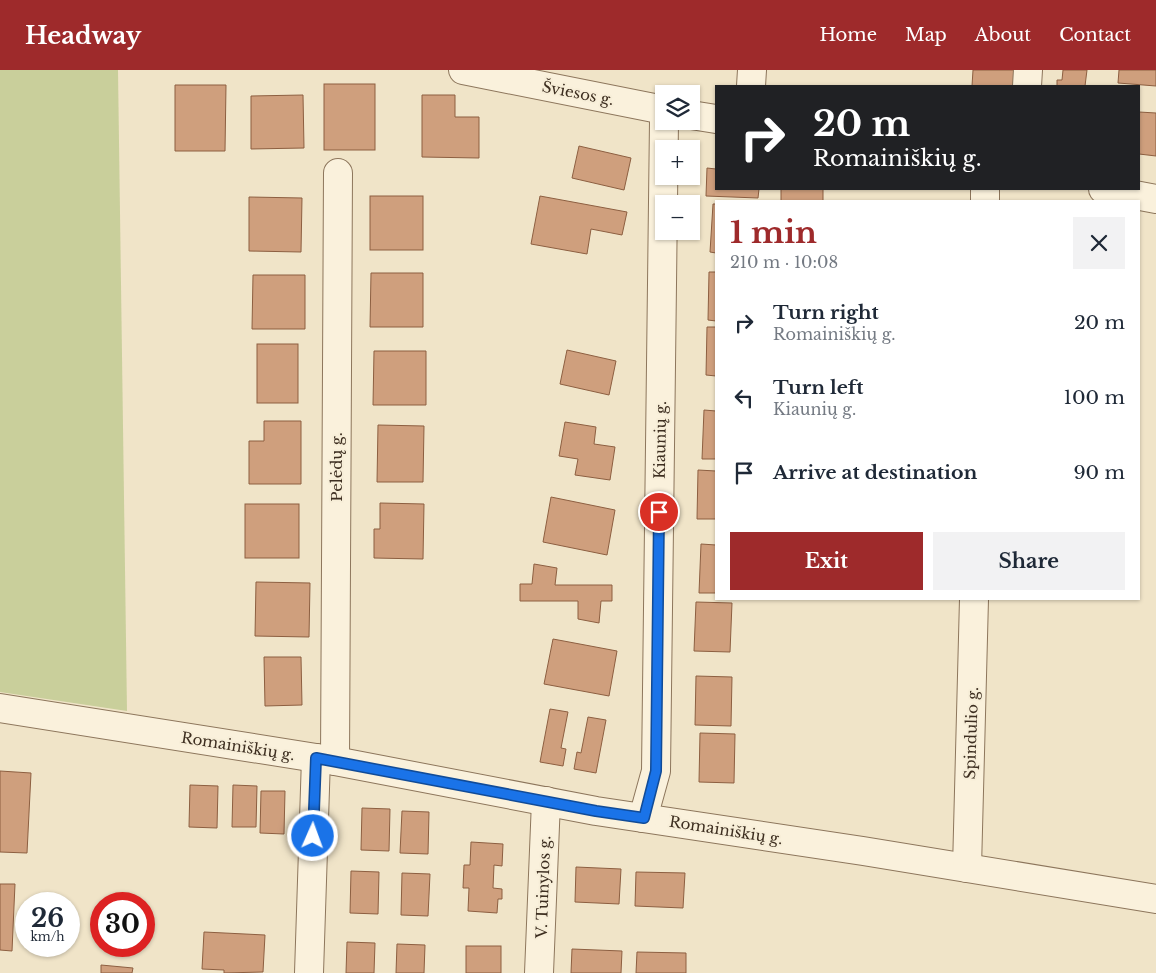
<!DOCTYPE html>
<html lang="en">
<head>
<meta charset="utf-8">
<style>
  :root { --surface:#fff; --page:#f2f2f3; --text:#1f2937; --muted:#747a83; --accent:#9e2a2b }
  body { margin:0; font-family:"Libre Baskerville",serif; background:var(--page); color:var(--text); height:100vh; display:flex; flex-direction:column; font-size:19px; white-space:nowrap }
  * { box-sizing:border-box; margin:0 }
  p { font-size:16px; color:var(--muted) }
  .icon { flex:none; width:28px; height:28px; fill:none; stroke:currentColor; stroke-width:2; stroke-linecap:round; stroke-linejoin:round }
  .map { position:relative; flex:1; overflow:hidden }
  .sheet { position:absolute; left:715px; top:130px; width:425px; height:400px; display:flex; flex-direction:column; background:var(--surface); border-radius:0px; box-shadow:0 1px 4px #0004 }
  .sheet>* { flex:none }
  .hud { position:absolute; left:715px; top:15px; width:425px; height:105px; border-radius:0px; box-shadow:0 1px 4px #0004; background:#202124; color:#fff; overflow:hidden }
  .tools { position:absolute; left:655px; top:15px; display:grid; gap:10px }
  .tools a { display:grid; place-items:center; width:45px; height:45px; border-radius:0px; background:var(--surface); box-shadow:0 1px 4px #0004; font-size:25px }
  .speed { position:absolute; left:15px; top:822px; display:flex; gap:10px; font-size:25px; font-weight:700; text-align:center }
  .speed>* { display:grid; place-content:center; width:65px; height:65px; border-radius:50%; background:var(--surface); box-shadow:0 1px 4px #0004; line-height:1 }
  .speed small { font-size:12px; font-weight:400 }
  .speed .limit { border:8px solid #d22; background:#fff; color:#111 }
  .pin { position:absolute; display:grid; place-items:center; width:42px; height:42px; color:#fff; margin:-21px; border:2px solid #fff; border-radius:50%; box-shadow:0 1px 5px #0007 }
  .me { position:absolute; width:55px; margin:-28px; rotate:2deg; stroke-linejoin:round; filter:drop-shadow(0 0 4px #0008) }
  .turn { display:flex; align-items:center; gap:18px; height:105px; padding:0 15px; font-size:22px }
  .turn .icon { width:65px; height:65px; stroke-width:2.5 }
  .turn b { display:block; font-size:35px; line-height:42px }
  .round { display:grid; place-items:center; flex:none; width:52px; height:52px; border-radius:0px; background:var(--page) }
  .overview { display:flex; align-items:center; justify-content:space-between; height:85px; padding:0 15px }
  h1 { font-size:30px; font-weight:700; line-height:38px; color:var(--accent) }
  .primary-button { display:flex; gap:10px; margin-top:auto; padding:10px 15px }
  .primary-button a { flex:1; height:58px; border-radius:0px; background:var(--accent); color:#fff; font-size:20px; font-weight:700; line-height:58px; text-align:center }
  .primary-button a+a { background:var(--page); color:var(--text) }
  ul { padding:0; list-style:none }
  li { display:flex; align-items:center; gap:15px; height:75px; padding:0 15px }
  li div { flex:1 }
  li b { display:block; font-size:19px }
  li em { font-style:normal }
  header { display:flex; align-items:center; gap:30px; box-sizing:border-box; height:70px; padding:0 25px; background:var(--accent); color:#fff }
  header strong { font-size:24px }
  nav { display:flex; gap:28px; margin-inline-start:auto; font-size:18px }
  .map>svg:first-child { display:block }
  .green { fill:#c9cf9b }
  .building { fill:#cf9f7d; stroke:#8d5f41 }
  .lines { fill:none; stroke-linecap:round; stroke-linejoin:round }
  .minor-casing { stroke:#8d765c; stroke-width:30 }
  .minor { stroke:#faf1dc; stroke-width:28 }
  .route-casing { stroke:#114b97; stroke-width:12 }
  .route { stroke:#1a73e8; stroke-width:9 }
  .labels { text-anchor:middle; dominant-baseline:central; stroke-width:4; stroke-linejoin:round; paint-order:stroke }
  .street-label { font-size:15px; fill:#3d2e20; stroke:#f7eed8 }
</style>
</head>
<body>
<header>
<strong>Headway</strong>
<nav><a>Home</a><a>Map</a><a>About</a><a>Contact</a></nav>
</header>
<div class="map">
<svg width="1156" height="903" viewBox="0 0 1156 903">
  <rect width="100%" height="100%" fill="#f0e4c8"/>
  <path class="green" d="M0,0h118l9,641 -127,-19z"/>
  <g class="building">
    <path d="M973,0h42l-1,16h-42z"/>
    <path d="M1063,0h24l-2,16h-28v-6h5z"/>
    <path d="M1119,0h37v16l-38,-3z"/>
    <rect x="324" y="14" width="51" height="66"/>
    <path d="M175,15h51l-1,66h-50z"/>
    <path d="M303,25l1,53 -53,1v-53z"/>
    <path d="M422,25h33v22h24v41l-57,-1z"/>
    <path d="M1139,42l17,1v43l-17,-2z"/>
    <path d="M579,76l52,12 -7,32 -52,-12z"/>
    <path d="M707,98l9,1v20h43l-1,9 -52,-2z"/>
    <rect x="781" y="119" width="42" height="12"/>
    <rect x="370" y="126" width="53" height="54"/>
    <path d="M540,126l87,16 -5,23 -31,-6 -4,25 -56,-10z"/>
    <path d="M249,127l53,1 -1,54 -52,-1z"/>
    <path d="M713,134h3v49l-6,-1z"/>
    <path d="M709,202h7v49l-8,-1z"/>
    <path d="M371,203h52v54h-53z"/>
    <path d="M253,205h52v54h-53z"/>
    <path d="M707,257h9v49l-10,-1z"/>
    <rect x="257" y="274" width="41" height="59"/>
    <path d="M567,280l49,11 -7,34 -49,-11z"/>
    <path d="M374,281h52v54h-53z"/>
    <path d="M704,340l12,1v48h-14z"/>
    <path d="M264,351h37v63h-52v-43h15z"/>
    <path d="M565,352l31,5 -2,17 21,3 -5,33 -35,-5 3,-16 -19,-3z"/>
    <path d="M378,355l46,1 -1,56h-46z"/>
    <path d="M698,400l18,1v48h-19z"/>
    <path d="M551,427l64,13 -8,45 -64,-13z"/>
    <path d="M380,433l44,1 -1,55 -49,-1v-29h6z"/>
    <rect x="245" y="434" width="54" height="54"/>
    <path d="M701,474l15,1v48h-17z"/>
    <path d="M534,494l23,4 -2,17h57v16h-11l-2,22 -21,-4v-18h-58v-17h12z"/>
    <path d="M256,512l54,1 -1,54 -54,-1z"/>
    <path d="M696,532l36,1 -2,49 -36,-1z"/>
    <path d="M553,569l64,12 -8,45 -65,-12z"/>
    <path d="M264,587h37l1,48 -37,1z"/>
    <path d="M696,606l36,1 -1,49 -36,-1z"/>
    <path d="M550,639l18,3 -7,36 5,1 -3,17 -23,-4z"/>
    <path d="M588,647l18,3 -10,53 -22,-4 3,-17 4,1z"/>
    <path d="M700,663l35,1 -1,49 -35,-1z"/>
    <path d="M0,701l31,2 -4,80 -27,-1z"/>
    <path d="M190,715l28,1 -1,42 -28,-1z"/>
    <path d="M233,715l24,1 -1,41h-24z"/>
    <path d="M261,721h24l-1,43 -24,-1z"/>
    <path d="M362,738l28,1 -1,42 -28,-1z"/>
    <path d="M402,741l27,1 -1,42 -28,-1z"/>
    <path d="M471,772l32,2 -1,22 -8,-1 -1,23 9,1v10h-4l-1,14 -29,-2 1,-23h-6l1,-23h6z"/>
    <path d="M576,797l45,2 -2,35 -44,-2z"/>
    <path d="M351,801l28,1 -1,42 -28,-1z"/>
    <path d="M636,802l49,1 -2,35 -48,-2z"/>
    <path d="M402,803l28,1 -2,42 -27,-1z"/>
    <path d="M0,814h15l-3,67 -12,-1z"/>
    <path d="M204,862l61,3 -2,37 -39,1v-3l-22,-1z"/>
    <path d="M347,872l28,1 -1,30h-28z"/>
    <path d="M397,874l28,1 -1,28h-28z"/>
    <rect x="466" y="876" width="35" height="27"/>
    <path d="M572,879l50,2 -1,22h-50z"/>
    <path d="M637,882l49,1v20h-50z"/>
    <path d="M101,895l32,3 -1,5h-31z"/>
  </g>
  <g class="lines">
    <g class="minor-casing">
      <g id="minor">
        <path d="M463,0l201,40"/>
        <path d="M751,16l1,-16"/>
        <path d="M1027,16l1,-16"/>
        <path d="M691,45l25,4"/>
        <path d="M1103,119l53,10"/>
        <path d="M985,131v-12"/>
        <path d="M0,638l335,53 261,50 267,40 293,48"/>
        <path d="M335,691l3,-588"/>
        <path d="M643,748l13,-47 8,-650"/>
        <path d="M967,798l7,-269"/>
        <path d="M309,903l7,-215"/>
        <path d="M539,903l7,-172"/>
      </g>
    </g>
    <use href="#minor" class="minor"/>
  </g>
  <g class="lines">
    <g class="route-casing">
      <path id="route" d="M313,766l3,-78 280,53 48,7 12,-47 3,-259"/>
    </g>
    <use href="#route" class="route"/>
  </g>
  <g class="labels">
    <g class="street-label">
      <text transform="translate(578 23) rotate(11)">Šviesos g.</text>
      <text transform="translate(660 370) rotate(-89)">Kiaunių g.</text>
      <text transform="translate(336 397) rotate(-90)">Pelėdų g.</text>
      <text transform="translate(971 663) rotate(-88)">Spindulio g.</text>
      <text transform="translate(238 676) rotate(9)">Romainiškių g.</text>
      <text transform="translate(726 760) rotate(9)">Romainiškių g.</text>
      <text transform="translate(543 817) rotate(-88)">V. Tuinylos g.</text>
    </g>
  </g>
</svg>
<div class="tools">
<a><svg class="icon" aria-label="layers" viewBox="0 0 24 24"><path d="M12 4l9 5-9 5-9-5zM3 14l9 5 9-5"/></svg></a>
<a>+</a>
<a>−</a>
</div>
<div class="speed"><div>26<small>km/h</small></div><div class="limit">30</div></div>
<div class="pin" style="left:659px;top:442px;background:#d93025"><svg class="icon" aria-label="arrive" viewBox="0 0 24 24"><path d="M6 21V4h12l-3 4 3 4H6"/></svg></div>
<svg class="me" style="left:313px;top:766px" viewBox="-20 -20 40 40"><circle r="17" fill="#1a73e8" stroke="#fff" stroke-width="3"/><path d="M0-11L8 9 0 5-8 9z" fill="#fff"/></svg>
<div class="hud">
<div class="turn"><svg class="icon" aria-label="right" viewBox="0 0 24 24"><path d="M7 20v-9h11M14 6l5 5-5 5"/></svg><div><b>20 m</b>Romainiškių g.</div></div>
</div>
<section class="sheet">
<div class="overview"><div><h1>1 min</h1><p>210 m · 10:08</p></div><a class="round"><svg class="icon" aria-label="close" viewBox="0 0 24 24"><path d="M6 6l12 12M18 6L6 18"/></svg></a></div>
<ul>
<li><svg class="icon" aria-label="right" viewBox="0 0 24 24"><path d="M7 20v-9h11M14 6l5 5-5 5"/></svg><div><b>Turn right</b><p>Romainiškių g.</p></div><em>20 m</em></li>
<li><svg class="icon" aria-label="left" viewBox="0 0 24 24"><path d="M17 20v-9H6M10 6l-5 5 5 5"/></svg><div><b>Turn left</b><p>Kiaunių g.</p></div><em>100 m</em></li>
<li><svg class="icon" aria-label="arrive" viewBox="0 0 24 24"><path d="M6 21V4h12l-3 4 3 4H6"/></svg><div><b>Arrive at destination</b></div><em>90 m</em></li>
</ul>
<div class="primary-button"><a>Exit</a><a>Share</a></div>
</section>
</div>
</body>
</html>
